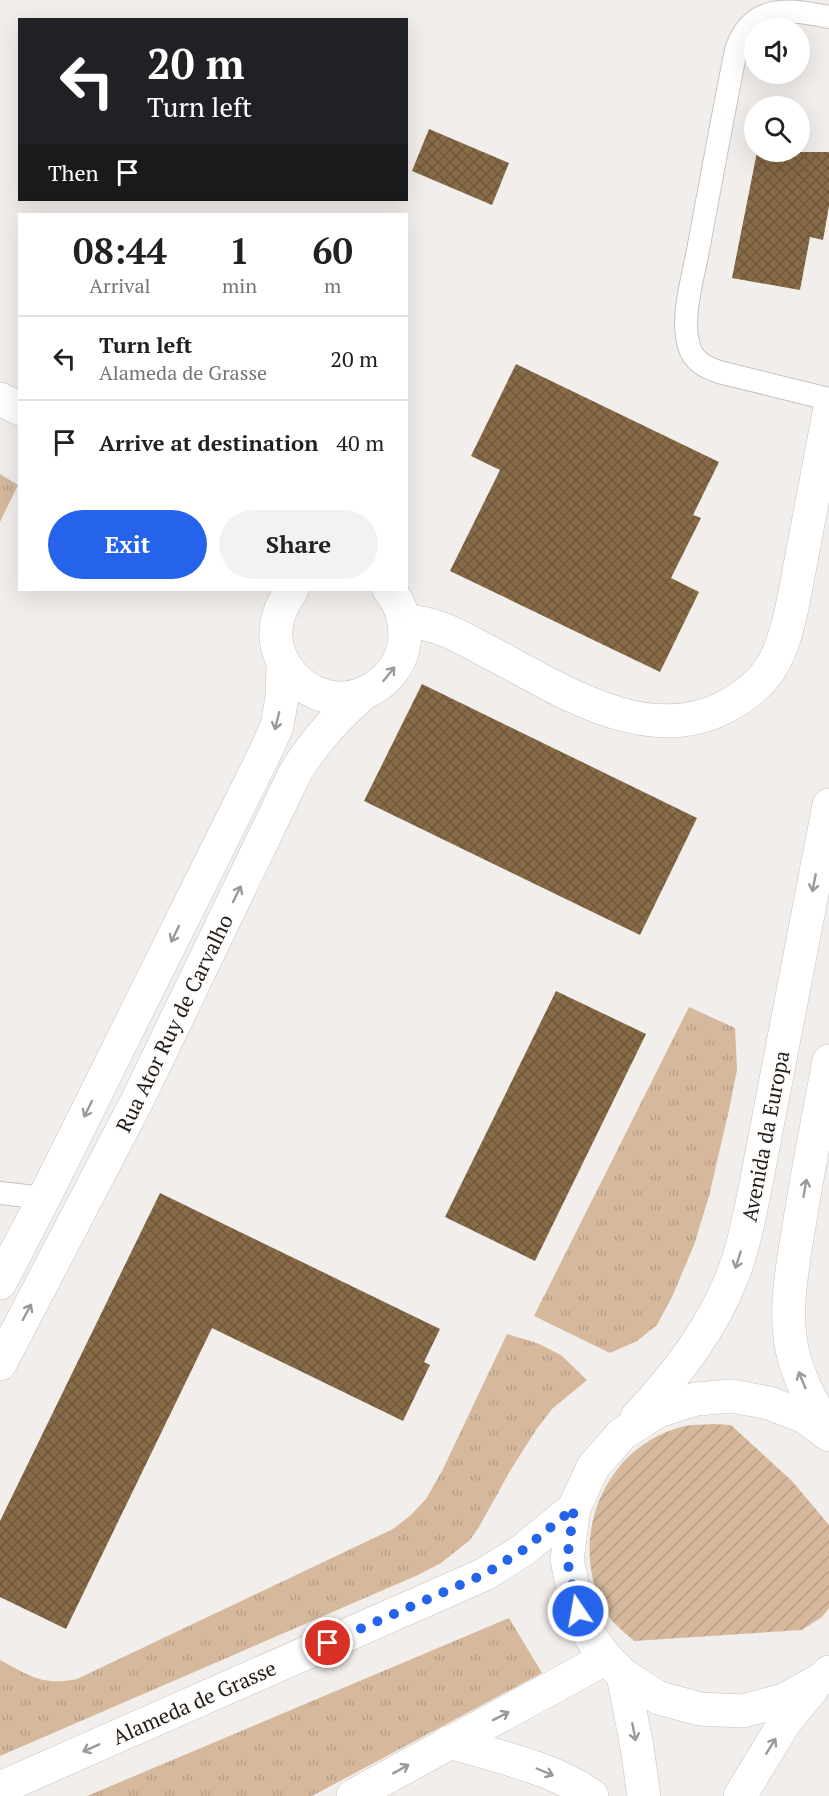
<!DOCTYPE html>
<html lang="en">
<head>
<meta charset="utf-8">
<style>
  :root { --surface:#fff; --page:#f2f2f2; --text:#202124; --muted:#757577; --line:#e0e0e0; --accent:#2563eb }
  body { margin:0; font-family:"PT Serif",serif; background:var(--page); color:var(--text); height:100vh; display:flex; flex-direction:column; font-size:22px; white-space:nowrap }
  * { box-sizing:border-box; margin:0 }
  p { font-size:20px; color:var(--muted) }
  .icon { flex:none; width:33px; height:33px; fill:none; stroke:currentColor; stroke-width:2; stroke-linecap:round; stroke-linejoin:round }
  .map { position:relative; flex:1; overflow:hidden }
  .panel { position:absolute; left:18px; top:213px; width:390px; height:378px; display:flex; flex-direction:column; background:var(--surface); border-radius:0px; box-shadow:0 6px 24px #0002 }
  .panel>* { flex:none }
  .guide { position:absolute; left:18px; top:18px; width:390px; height:183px; border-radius:0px; box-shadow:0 6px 24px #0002; background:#202124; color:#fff; overflow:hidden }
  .fabs { position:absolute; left:744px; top:18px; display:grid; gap:12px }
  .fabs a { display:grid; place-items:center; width:66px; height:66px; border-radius:50%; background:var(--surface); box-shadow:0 6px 24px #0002; font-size:30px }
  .pin { position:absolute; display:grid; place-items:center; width:51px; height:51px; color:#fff; margin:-26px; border:3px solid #fff; border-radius:50%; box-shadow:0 2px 6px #0007 }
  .me { position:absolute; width:66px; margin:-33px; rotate:348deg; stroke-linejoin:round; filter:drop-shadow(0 0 4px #0008) }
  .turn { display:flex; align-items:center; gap:21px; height:126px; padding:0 30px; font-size:27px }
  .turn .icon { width:78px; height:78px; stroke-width:2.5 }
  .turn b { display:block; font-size:42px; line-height:51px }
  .then { display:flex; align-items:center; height:57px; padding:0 30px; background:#0003; gap:12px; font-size:22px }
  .eta { display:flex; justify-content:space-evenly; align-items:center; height:102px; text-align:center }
  .eta b { font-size:36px; font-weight:700; line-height:42px }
  .cta { display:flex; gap:12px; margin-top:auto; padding:12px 30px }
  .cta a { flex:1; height:69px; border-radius:36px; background:var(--accent); color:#fff; font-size:24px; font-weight:700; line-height:69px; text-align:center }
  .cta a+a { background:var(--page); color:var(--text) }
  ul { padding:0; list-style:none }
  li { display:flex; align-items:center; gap:18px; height:84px; padding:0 30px; border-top:2px solid var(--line) }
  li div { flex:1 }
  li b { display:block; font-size:22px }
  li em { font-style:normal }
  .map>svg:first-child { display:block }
  .grass { fill:url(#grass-tufts) }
  .garden { fill:url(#garden-furrows) }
  .building { fill:url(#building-cross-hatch) }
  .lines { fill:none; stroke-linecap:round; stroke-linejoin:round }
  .service-casing { stroke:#c6c3c0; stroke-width:24 }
  .minor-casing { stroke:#c6c3c0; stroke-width:34 }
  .tertiary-casing { stroke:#c6c3c0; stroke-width:34 }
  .secondary-casing { stroke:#c6c3c0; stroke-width:34 }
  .service { stroke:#fff; stroke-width:22 }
  .minor { stroke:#fff; stroke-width:33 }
  .tertiary { stroke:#fff; stroke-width:33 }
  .secondary { stroke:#fff; stroke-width:33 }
  .oneway { stroke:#9a9a99 }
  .route { stroke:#2563eb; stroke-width:10; stroke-dasharray:0 18 }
  .labels { text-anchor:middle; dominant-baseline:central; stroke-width:5; stroke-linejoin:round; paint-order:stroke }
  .street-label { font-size:21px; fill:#1f1e1d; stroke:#fffcf9 }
</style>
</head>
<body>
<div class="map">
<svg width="829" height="1796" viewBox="0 0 829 1796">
  <defs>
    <pattern id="grass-tufts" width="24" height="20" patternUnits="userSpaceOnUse" patternTransform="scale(1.5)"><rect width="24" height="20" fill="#d6b99d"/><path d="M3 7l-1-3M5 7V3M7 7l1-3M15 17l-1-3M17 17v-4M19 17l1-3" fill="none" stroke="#b79f87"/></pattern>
    <pattern id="garden-furrows" width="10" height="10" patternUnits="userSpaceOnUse" patternTransform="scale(1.5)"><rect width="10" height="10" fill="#d6b99d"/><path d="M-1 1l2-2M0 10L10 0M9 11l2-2" fill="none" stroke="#b79f87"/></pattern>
    <pattern id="building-cross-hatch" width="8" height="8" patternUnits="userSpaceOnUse" patternTransform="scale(1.5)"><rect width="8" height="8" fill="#886b47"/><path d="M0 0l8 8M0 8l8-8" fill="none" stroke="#6f573b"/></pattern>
  </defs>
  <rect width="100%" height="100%" fill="#f2eeeb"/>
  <g class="grass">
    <path d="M0,474l18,11 -18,37z"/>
    <path d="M689,1007l46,21 2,42 -8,40 -20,86 -15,49 -22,52 -15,28 -20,16 -27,12 -76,-37z"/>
    <path d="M507,1334l30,9 24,12 26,25 -35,29 -16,21 -26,41 -31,56 -9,13 -29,23 -23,12 -418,181v-96c30,16 42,26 77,19l316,-150 18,-14 15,-16 16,-28z"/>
    <path d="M509,1618l33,55 -230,123h-225z"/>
  </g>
  <path class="garden" d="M712,1424l19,1 61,56 37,44v83l-7,9 -20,13 -168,11c-10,-9 -22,-18 -28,-29 -41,-72 -2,-167 79,-186 9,-2 19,-1 27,-2z"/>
  <g class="building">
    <path d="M429,129l80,34 -17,42 -80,-34z"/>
    <path d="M757,152h72v54l-6,34 -13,-3 -10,53 -68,-12z"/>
    <path d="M516,364l203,98 -26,53 8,3 -30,60 28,14 -39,80 -210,-101 50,-101 -29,-14z"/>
    <path d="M422,684l275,134 -57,117 -276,-134z"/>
    <path d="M556,991l90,43 -111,227 -90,-44z"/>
    <path d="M160,1193l280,136 -16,33 6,3 -27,56 -191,-93 -146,301 -66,-32v-76z"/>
  </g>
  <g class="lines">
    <g class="service-casing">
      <g id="service">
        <path d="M829,17c-40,-8 -77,-14 -93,33 -13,65 -25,130 -37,195 -5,30 -19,71 -10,101 4,15 16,21 30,26l110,27"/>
        <path d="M0,1193l44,5"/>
      </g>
    </g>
    <g class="minor-casing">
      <g id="minor">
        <path d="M0,399l20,10"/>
        <path d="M292,590c-7,10 -13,20 -15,32 -7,32 17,66 48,74 33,9 70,-14 78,-47 5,-21 0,-43 -14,-59"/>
        <path d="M404,621c31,1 55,15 81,29 70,36 158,98 238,58 47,-24 58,-51 69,-100l37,-195"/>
        <path d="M0,1283l44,-85 220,-443 13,-29 5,-29 1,-34"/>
        <path d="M0,1364l138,-265 158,-328c19,-30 40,-54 67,-77"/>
      </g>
    </g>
    <g class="tertiary-casing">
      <g id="tertiary">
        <path d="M0,1788l485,-214 38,-24 51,-42"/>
        <path d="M353,1796c84,-47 169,-91 253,-138"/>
      </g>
    </g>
    <g class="secondary-casing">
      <g id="secondary">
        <path d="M829,1061c-11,57 -22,114 -31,171 -6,38 -14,79 -6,117 6,30 22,57 37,83"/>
        <path d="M637,1417c38,-40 72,-84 93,-135 12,-28 18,-59 24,-88l75,-389"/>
        <path d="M829,1435l-26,-19 -34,-13 -37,-7 -36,3 -38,12 -36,23 -29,33 -19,41 -7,52 11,51 12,25 16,22 17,17 36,23 41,11 43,2 41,-11 38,-21 7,-7"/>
        <path d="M623,1675l14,72 7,49"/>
        <path d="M449,1742c44,13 107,27 143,54"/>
        <path d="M740,1796l45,-74 27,-33"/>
      </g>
    </g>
    <use href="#service" class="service"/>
    <use href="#minor" class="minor"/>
    <use href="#tertiary" class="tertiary"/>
    <use href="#secondary" class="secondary"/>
  </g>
  <defs><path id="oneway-shaft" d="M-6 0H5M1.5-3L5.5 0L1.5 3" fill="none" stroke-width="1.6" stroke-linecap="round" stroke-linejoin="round" transform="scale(1.5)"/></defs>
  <g class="oneway">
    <use href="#oneway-shaft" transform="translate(389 674) rotate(-51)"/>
    <use href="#oneway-shaft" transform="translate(277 721) rotate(104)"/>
    <use href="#oneway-shaft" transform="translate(814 883) rotate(101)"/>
    <use href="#oneway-shaft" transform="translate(237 894) rotate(-64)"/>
    <use href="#oneway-shaft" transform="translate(175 934) rotate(116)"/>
    <use href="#oneway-shaft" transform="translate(88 1109) rotate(116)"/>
    <use href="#oneway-shaft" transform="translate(805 1188) rotate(-80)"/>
    <use href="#oneway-shaft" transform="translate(738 1260) rotate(108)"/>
    <use href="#oneway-shaft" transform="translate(27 1312) rotate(-62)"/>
    <use href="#oneway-shaft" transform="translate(802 1380) rotate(-113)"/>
    <use href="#oneway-shaft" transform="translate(501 1716) rotate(-27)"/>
    <use href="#oneway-shaft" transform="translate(634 1732) rotate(79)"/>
    <use href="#oneway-shaft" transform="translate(771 1746) rotate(-58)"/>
    <use href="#oneway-shaft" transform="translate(91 1748) rotate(156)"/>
    <use href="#oneway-shaft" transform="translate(401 1769) rotate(-29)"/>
    <use href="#oneway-shaft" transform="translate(545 1772) rotate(23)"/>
  </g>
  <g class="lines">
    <path class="route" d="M328,1643l157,-69 38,-24 51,-42 -7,52 11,51"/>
  </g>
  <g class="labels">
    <g class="street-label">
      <text transform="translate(174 1023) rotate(-64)">Rua Ator Ruy de Carvalho</text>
      <text transform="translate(765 1136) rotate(-79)">Avenida da Europa</text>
      <text transform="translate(194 1702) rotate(-24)">Alameda de Grasse</text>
    </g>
  </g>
</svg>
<div class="fabs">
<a><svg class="icon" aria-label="sound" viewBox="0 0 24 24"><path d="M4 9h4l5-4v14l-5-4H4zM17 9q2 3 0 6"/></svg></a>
<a><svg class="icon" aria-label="search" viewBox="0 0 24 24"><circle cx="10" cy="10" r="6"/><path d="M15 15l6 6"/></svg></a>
</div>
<div class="pin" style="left:328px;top:1643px;background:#d93025"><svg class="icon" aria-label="arrive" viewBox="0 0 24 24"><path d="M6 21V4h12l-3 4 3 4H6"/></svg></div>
<svg class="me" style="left:578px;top:1611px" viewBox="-20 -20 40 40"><circle r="17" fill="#2563eb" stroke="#fff" stroke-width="3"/><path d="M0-11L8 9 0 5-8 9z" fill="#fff"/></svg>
<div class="guide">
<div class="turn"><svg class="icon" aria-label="left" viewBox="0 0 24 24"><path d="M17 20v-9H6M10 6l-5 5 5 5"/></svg><div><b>20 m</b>Turn left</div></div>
<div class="then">Then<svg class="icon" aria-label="arrive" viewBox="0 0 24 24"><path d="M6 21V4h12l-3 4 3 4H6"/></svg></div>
</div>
<section class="panel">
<div class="eta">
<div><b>08:44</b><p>Arrival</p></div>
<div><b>1</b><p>min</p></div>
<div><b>60</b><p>m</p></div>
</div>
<ul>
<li><svg class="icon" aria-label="left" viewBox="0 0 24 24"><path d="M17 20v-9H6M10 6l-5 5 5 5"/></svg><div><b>Turn left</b><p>Alameda de Grasse</p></div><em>20 m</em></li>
<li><svg class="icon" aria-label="arrive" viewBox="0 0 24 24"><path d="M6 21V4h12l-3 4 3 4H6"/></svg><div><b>Arrive at destination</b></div><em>40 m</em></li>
</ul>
<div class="cta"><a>Exit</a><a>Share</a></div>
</section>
</div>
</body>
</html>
